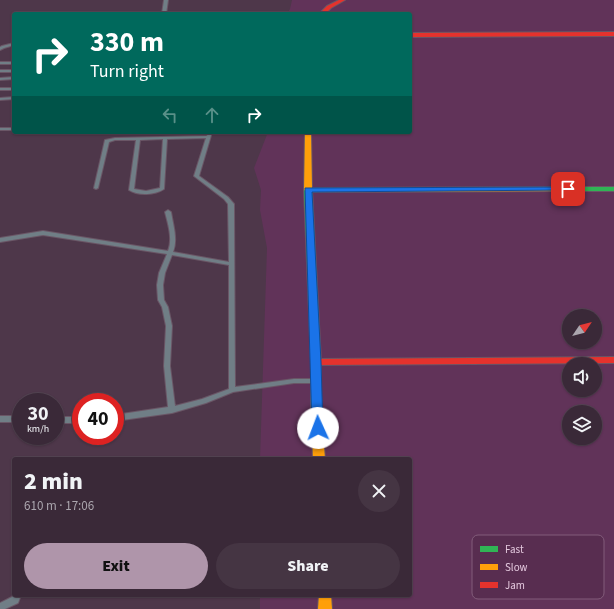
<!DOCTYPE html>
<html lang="en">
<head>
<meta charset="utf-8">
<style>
  :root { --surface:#3a2938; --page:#453543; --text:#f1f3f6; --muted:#aba6ae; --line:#544553; --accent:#af95aa }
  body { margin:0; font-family:"Source Sans 3",sans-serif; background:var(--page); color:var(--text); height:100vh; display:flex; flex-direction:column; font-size:15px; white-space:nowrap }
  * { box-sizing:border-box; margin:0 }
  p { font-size:13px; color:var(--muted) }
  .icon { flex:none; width:22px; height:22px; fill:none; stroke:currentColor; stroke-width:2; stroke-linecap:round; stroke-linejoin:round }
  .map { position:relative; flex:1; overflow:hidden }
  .details { position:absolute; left:12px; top:457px; width:400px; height:140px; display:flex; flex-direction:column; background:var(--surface); border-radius:4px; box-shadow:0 1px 3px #0004,0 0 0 1px var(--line) }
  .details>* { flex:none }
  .banner { position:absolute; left:12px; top:12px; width:400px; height:122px; border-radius:4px; box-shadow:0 1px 3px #0004,0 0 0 1px var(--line); background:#00695c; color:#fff; overflow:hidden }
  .needle { width:26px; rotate:55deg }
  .controls { position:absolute; left:562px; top:309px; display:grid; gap:8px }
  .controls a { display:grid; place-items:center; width:40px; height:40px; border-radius:50%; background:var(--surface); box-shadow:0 1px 3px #0004,0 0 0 1px var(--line); font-size:20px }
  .speed { position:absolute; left:12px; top:393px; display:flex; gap:8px; font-size:20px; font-weight:700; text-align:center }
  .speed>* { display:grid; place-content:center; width:52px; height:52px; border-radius:50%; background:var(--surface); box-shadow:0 1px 3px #0004,0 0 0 1px var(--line); line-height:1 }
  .speed small { font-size:10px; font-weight:400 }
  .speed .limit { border:6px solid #d22; background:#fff; color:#111 }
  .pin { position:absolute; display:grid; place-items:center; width:34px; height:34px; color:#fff; margin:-17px; border-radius:8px; box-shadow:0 2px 6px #0006 }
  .me { position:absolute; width:44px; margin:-22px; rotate:358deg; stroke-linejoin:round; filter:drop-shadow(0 0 3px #0008) }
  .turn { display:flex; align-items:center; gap:14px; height:84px; padding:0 12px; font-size:18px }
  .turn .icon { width:52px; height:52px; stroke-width:2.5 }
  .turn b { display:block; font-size:28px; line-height:34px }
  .lanes { display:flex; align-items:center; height:38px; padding:0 12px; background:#0003; justify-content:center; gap:20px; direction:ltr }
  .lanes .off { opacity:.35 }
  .round { display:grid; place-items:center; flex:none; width:42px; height:42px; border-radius:21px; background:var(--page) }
  .summary { display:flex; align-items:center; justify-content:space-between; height:68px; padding:0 12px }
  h1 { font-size:24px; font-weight:800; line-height:30px }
  .cta { display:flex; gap:8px; margin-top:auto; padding:8px 12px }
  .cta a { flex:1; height:46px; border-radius:24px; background:var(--accent); color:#111; font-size:16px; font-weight:800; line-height:46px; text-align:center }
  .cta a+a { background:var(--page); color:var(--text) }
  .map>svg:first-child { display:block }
  .built { fill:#613359; fill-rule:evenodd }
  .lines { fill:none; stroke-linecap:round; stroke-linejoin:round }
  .street-casing { stroke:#6a5666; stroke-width:2 }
  .fast-casing { stroke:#6a5666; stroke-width:2 }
  .slow-casing { stroke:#6a5666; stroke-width:2 }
  .jam-casing { stroke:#6a5666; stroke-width:2 }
  .street { fill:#707e86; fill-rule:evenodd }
  .fast { fill:#30b455; fill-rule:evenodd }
  .slow { fill:#ff9f0a; fill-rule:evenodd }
  .jam { fill:#e5322d; fill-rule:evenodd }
  .route { fill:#1a73e8; stroke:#114b97 }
  .key { fill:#582d50; stroke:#825c7a; stroke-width:1 }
  .key-label { font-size:11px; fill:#e3c8dd }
</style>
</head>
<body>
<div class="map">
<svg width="614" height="609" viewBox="0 0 614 609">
  <rect width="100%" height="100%" fill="#4e374a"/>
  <path class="built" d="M292,0h322v609h-354v-14h150v-136h-150l7,-211 -7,-38 1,-20 -7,-22 14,-36h142v-118h-123l3,-5zM569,316h26v26h-26zM569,364h26v26h-26zM569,412h26v26h-26z"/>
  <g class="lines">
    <g class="street-casing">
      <g id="street">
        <path d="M164,0h4l-2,14h-4z"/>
        <path d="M14,43v2l-10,3 -4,2v-3l2,-1z"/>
        <rect x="0" y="62" width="14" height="2"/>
        <rect x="0" y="70" width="14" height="2"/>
        <path d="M14,77v2l-14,1v-2z"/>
        <rect x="0" y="88" width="14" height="2"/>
        <path d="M14,97v2l-14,1v-2z"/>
        <rect x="0" y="128" width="14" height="2"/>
        <path d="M208,132h4l-13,44 29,21 6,7 1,183 59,-8h23l1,2 -1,2h-23l-61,9 -27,11 -34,10 -57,8v-6l53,-8 -4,-41 2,-40 -4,-19 -4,-7 -1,-15 2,-12 8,-19 -124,-19 -43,7v-4l43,-7 125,20c5,-12 0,-27 -3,-39l3,-2 3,2c2,13 7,27 2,40l56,10 -1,-58 -4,-5 -30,-23 12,-38 -39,1 -3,50c-9,6 -26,7 -35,1l7,-50h-21l-6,2 -11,46 -2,1 -2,-1 11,-48 10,-2 92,-2zM163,139l-3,49 -14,3 -12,-2 6,-49zM172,255l57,10v124l-27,10 -27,7 -5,-40 2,-40 -4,-19 -4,-7 -1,-15 2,-12z"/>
        <rect x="0" y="416" width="21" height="6"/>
        <rect x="55" y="417" width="26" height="6"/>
        <path d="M14,592v3h7l-3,8 -13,6h-5v-6l12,-6z"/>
      </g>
    </g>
    <g class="fast-casing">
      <g id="fast">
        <rect x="558" y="187" width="56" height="4"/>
        <path d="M305,188h3l4,2 9,172v46l-1,3 -4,1 -4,-1 -1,-3v-46l-7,-172z"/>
      </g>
    </g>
    <g class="slow-casing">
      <g id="slow">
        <path d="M305,132h6l1,56 249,-1 4,2 -4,2 -253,1 -4,-2z"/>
        <path d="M316,404l4,1 1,3 4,51h-12l-2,-51 1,-3z"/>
        <path d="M319,595h12l1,14h-14z"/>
      </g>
    </g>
    <g class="jam-casing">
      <g id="jam">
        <path d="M339,0h6l-14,8 -6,6h-6l8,-8z"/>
        <path d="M614,32v4l-204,1v-4z"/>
        <path d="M614,357v6l-298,2 -3,-1 -2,-2 2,-2 3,-1z"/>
      </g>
    </g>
    <use href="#street" class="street"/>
    <use href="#fast" class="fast"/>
    <use href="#slow" class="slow"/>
    <use href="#jam" class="jam"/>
  </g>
  <path class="route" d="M568,187l4,2 -1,1 -259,2 9,170 2,66 -2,2h-7l-2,-2 -7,-240z"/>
  <rect x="472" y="535" width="132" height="64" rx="6" class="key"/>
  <rect x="480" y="546" width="18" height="6" fill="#30b455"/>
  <rect x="480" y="564" width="18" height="6" fill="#ff9f0a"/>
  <rect x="480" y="582" width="18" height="6" fill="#e5322d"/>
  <g class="key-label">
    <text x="505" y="553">Fast</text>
    <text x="505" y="571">Slow</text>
    <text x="505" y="589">Jam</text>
  </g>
</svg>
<div class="controls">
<a><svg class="needle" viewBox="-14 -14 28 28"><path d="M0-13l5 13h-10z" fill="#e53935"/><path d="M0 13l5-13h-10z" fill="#aba6ae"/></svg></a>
<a><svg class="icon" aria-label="sound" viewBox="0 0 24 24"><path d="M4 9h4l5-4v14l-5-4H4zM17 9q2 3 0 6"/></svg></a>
<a><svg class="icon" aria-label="layers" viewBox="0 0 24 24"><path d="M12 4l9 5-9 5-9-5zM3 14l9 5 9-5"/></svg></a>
</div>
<div class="speed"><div>30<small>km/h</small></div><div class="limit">40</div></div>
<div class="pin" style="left:568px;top:189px;background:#d93025"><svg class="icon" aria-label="arrive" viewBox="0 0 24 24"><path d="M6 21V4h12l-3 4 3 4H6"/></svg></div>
<svg class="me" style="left:318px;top:428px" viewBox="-20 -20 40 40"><circle r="19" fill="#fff"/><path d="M0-13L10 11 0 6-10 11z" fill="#1a73e8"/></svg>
<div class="banner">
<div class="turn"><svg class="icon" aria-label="right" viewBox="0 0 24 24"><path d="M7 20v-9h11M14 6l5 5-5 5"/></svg><div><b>330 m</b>Turn right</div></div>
<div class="lanes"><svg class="icon off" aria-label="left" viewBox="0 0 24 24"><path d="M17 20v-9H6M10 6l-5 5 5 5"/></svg><svg class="icon off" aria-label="ahead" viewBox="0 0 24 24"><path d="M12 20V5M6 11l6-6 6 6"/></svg><svg class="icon" aria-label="right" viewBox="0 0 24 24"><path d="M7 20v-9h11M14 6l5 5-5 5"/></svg></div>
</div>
<section class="details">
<div class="summary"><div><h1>2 min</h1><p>610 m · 17:06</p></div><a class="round"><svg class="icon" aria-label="close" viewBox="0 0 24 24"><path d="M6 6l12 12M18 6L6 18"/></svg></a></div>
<div class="cta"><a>Exit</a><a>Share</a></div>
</section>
</div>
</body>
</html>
